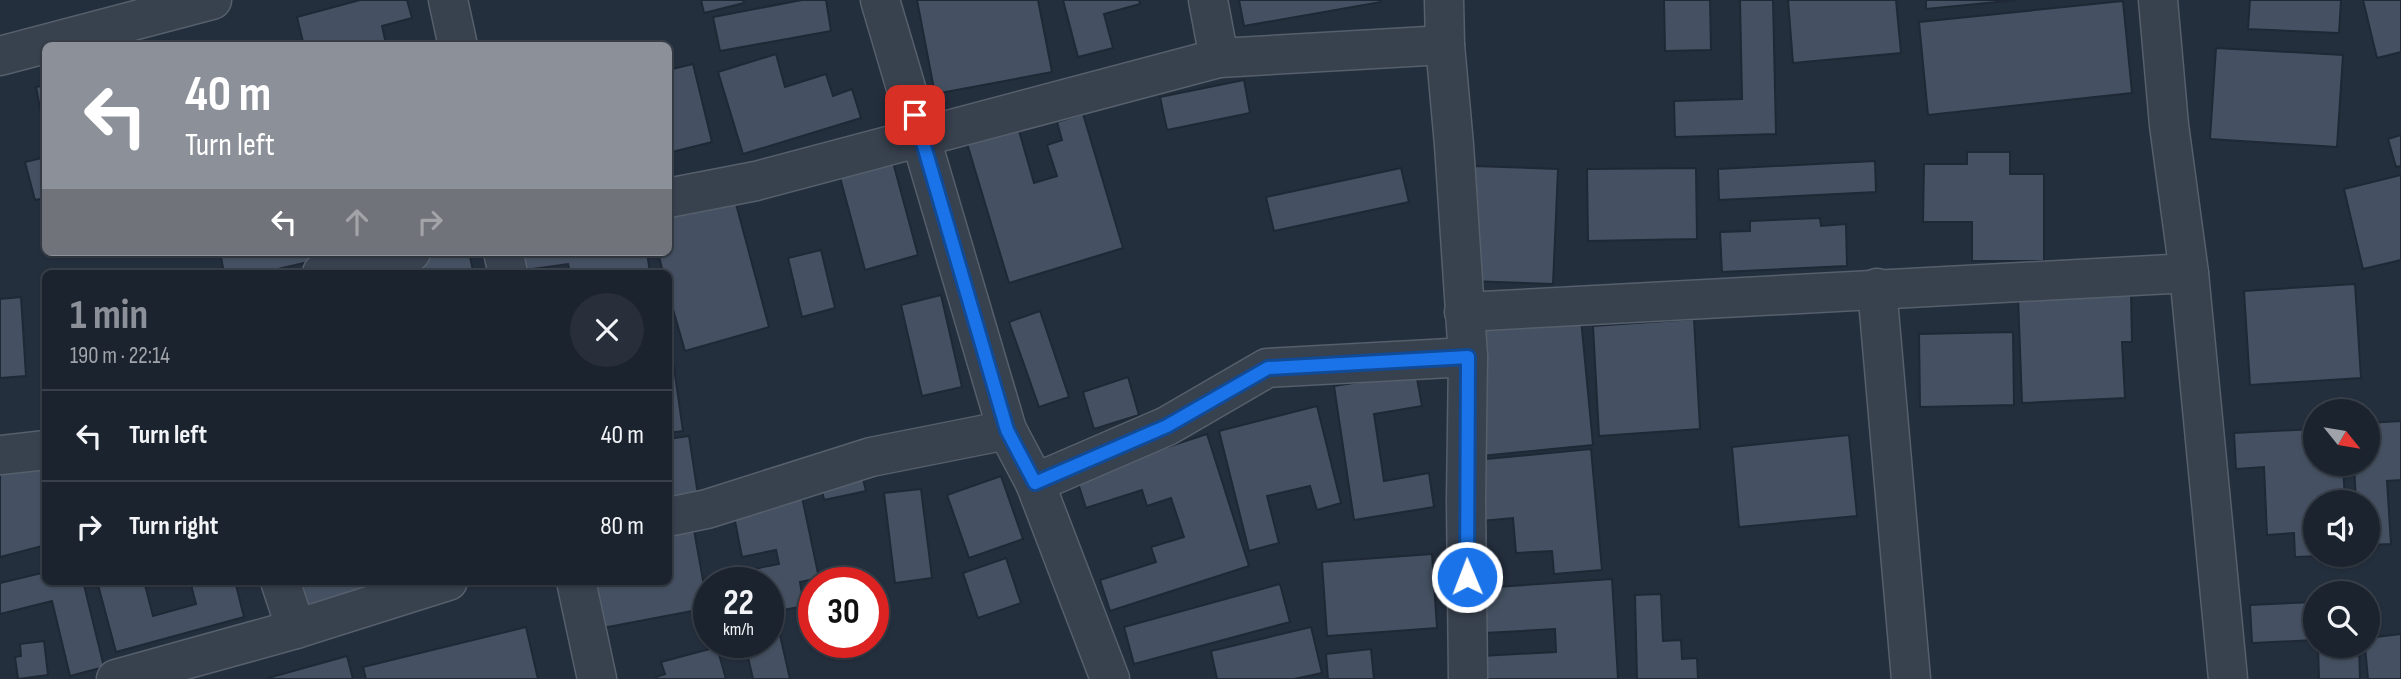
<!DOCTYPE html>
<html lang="en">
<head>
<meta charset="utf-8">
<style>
  :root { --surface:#1b232e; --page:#282f3a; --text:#f1f3f6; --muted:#a0a4aa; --line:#39404a; --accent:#8c9099 }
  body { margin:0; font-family:"Sofia Sans Condensed",sans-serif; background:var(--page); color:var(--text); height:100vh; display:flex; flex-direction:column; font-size:26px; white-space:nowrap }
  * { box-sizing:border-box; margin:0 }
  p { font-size:23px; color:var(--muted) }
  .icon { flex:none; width:38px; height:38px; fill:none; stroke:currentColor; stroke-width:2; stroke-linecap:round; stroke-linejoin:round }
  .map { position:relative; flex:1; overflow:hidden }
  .drawer { position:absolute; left:42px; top:270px; width:630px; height:315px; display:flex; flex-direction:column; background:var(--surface); border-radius:10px; box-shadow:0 2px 5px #0004,0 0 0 2px var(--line) }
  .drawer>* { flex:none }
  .banner { position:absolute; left:42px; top:42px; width:630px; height:214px; border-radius:10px; box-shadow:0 2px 5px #0004,0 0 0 2px var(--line); background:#8c9099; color:#fff; overflow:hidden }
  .needle { width:46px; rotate:120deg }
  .tools { position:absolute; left:2303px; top:399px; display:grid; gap:14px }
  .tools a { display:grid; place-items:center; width:77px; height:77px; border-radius:50%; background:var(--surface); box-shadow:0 2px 5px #0004,0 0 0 2px var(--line); font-size:35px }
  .speed { position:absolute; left:693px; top:567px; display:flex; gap:14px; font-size:35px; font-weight:700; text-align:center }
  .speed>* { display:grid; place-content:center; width:91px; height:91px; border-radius:50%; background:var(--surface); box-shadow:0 2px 5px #0004,0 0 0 2px var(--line); line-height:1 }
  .speed small { font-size:18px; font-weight:400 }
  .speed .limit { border:10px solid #d22; background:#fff; color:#111 }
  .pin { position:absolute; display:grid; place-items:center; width:60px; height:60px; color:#fff; margin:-30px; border-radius:14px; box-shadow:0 4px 10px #0006 }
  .me { position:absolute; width:77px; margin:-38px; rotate:359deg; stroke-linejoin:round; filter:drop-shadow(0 0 5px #0008) }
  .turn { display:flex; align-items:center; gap:24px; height:147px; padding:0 28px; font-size:32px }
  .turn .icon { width:91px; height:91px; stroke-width:2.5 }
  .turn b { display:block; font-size:49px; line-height:60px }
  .lanes { display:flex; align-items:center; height:66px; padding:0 28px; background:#0003; justify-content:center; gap:35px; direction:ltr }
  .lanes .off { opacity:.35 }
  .round { display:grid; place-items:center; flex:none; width:74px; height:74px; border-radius:37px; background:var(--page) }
  .head { display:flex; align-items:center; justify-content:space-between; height:119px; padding:0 28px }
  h1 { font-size:42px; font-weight:700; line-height:52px; color:var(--accent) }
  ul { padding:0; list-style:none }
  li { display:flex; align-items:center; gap:21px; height:91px; padding:0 28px; border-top:2px solid var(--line) }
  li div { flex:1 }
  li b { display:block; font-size:26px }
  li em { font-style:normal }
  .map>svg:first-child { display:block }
  .building { fill:#455162; stroke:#1f2835; stroke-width:2 }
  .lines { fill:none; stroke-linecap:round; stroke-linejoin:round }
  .street-casing { stroke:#565f6c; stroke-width:41 }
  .street { stroke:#38414e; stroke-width:38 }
  .route-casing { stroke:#114b97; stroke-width:18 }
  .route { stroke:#1a73e8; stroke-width:12 }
</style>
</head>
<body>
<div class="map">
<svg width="2401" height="679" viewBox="0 0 2401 679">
  <rect width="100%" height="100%" fill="#242f3e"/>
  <g class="building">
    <path d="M360,0h47l5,18 -30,8 4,18 -4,2h-3l-1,-5 -8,2 1,3h-67l-7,-29z"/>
    <path d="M701,0h42l1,3 -40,10z"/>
    <path d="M802,0h24l5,31 -111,20 -7,-34z"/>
    <path d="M917,0h121l14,72 -117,22z"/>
    <path d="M1063,0h76l1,4 -36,10 9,34 -35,9z"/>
    <path d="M1239,0h142v2l-137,24z"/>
    <path d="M1664,0h46l1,50 -46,1z"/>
    <path d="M1740,0h33l3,134 -101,3 -1,-36 68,-2z"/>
    <path d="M1788,0h108l5,53 -108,10z"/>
    <path d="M1926,0h91l-91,9z"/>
    <path d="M2250,0h91l-2,33 -91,-4z"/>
    <path d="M2363,0h38v52l-24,6z"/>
    <path d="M2123,1l9,92 -204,22 -9,-93z"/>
    <path d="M2216,48l127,7 -6,92 -127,-8z"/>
    <path d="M776,54l9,33 41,-13 7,22 19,-7 9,29 -118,36 -25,-82z"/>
    <path d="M693,64l19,78 -44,11v-54l5,-1 -5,-28z"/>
    <path d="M1244,80l6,33 -83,17 -7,-33z"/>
    <path d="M46,85v49h-1l-9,-47z"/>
    <path d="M1083,114l40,134 -114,35 -43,-143 51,-16 17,59 23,-7 -10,-31 15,-5 -5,-18z"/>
    <path d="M2401,135v31l-5,1 -8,-28z"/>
    <path d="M1967,152h43v22h34v87h-72v-39h-49l1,-58h43z"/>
    <path d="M891,155l27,100 -53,15 -27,-100z"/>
    <path d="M46,157v41l-11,2 -10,-38z"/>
    <path d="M1875,161l1,31 -157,8 -1,-31z"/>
    <path d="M1473,166l85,3 -5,115 -85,-3z"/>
    <path d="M1401,168l8,34 -135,29 -8,-34z"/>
    <path d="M1696,168l1,71 -109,2 -1,-72z"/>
    <path d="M2401,175v85l-38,9 -19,-80z"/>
    <path d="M732,189l37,138 -84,24 -17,-59v-19h-5l-5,-21h10v-45z"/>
    <path d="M1820,218l1,8 25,-2 1,42 -125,6 -2,-40 30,-1v-10z"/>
    <path d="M821,250l14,58 -33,9 -14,-59z"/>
    <path d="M220,252h131l-90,21h-37z"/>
    <path d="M449,252h20l4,18 -13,3h-100z"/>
    <path d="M516,252h131l3,21h-80l-2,-9 -50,7z"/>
    <path d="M2355,284l6,94 -111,7 -6,-94z"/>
    <path d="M2131,293l1,49h-10l3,56 -103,5 -4,-106z"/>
    <path d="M941,295l21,92 -40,9 -21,-91z"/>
    <path d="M21,297l5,79 -26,2v-79z"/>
    <path d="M1040,311l29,86 -30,10 -30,-85z"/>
    <path d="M1581,319l12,126 -112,11 -12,-126z"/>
    <path d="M1694,319l6,110 -101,7 -6,-110z"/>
    <path d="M2013,332l1,73 -94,2 -1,-73z"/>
    <path d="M674,367l9,64 -15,2v-65z"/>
    <path d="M1416,373l6,33 -48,8 10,67 45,-8 5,34 -80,13 -20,-134z"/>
    <path d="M1128,377l11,38 -45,14 -11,-37z"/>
    <path d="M1317,406l24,97 -24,7 -7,-24 -43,10 12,47 -30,8 -30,-120z"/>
    <path d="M2401,421v59l-14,1 4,63 -23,1v-43h-12l-2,-38h14v-41z"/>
    <path d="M2315,429v35h28l2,38h-30v53h31l-51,2 -1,-24 -27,2 -3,-68 -28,2 -2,-36z"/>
    <path d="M1207,434l42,132 -139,45 -10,-31 56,-18 -5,-15 33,-10 -13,-39 -24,8 -5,-16 -56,18 -10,-31z"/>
    <path d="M1849,435l8,81 -118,11 -7,-80z"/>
    <path d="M689,436l11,72 -32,5v-74z"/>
    <path d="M1591,449l11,121 -48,4 -2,-23 -36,2 -3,-35 -32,3 -5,-61z"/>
    <path d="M39,456l7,26v63l-46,12v-91z"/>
    <path d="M861,471l5,20 -42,9 -4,-20z"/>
    <path d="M1001,476l22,63 -54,19 -22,-63z"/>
    <path d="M921,489l11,89 -37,5 -11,-90z"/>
    <path d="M802,497l17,81 -19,4 4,24 -36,7v-30h-27l-3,-11 41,-8 -3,-14 -34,7 -9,-46z"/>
    <path d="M692,519l16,89 -116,22 -9,-49h85v-57z"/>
    <path d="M1432,554l5,74 -110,8 -5,-74z"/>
    <path d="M1006,558l15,45 -43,15 -15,-45z"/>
    <path d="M46,572v9h37l21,86 -34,9 -18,-75 -52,13v-31z"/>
    <path d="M1612,579l6,100h-135l-2,-23 75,-4 -1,-23 -71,4 -2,-45z"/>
    <path d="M97,581h47l9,35 43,-12 -6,-23h45l9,36 -128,35z"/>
    <path d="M287,581h108l-101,28z"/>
    <path d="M1280,584l10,38 -156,42 -10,-37z"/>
    <path d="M1661,594l2,47 18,-1 1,19 15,-1 1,21h-61l-2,-84z"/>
    <path d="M2315,602v38l-63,3 -2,-38z"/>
    <path d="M526,627l12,52h-172l-3,-12z"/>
    <path d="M1311,627l11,46 -28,6h-77l-6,-28z"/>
    <path d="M2401,634v45h-33l-3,-33h3v-8z"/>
    <path d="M780,635l10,44h-37l-8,-35 23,-2v-4z"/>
    <path d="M44,641l4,34 -30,4 -3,-22 6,-1 -1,-12z"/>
    <path d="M2318,646h41l1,33h-41z"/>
    <path d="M717,647l9,32h-69l-1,-2 9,-3 -4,-12z"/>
    <path d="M1371,649l3,30h-46l-2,-25z"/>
    <path d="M347,656l6,23h-85v-1z"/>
  </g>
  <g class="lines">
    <g class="street-casing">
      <g id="street">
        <path d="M448,0l10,46"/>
        <path d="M880,0l127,430 28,53 75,196"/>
        <path d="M1208,0l11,58"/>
        <path d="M1444,0l1,45 9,100 14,212 -2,143 2,179"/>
        <path d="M2158,0l11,125 20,148 39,406"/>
        <path d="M0,56l212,-56"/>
        <path d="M668,198l88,-17 463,-123 226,-13"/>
        <path d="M503,252l5,21"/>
        <path d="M322,273l89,-21"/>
        <path d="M1877,288l34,391"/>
        <path d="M1464,312l725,-39"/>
        <path d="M0,455l46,-5"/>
        <path d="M1035,483l132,-57 100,-58 201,-11"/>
        <path d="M668,517l39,-8 164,-52 136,-27"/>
        <path d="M280,581l16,48"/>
        <path d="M576,581l21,98"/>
        <path d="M116,679l180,-50 152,-48"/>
      </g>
    </g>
    <use href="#street" class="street"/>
  </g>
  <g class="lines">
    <g class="route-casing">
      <path id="route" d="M915,115l92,315 28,53 132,-57 101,-58 200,-11 -1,220"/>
    </g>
    <use href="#route" class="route"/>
  </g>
</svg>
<div class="tools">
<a><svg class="needle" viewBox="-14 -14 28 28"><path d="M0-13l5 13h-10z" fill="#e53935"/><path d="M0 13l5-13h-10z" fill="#a0a4aa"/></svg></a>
<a><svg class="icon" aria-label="sound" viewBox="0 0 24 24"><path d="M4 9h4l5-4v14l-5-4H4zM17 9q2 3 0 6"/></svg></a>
<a><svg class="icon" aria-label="search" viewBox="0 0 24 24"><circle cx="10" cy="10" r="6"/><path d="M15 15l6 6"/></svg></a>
</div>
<div class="speed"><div>22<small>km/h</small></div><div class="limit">30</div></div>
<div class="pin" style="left:915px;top:115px;background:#d93025"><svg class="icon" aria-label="arrive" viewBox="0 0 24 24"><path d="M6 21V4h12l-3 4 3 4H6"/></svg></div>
<svg class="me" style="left:1467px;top:577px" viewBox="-20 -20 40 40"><circle r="17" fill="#1a73e8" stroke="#fff" stroke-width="3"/><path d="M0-11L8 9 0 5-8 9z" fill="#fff"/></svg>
<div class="banner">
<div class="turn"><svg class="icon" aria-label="left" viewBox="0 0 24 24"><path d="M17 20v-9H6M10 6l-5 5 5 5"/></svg><div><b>40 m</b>Turn left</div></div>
<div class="lanes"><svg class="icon" aria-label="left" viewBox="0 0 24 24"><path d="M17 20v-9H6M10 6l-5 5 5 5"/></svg><svg class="icon off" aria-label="ahead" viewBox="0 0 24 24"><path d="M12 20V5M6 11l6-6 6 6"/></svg><svg class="icon off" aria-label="right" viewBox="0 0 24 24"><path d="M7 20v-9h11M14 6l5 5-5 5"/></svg></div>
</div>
<section class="drawer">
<div class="head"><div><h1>1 min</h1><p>190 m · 22:14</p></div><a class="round"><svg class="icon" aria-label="close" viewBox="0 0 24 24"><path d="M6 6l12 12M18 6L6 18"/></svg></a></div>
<ul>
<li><svg class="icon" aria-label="left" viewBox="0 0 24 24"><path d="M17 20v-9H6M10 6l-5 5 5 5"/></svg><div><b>Turn left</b></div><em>40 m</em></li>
<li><svg class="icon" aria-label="right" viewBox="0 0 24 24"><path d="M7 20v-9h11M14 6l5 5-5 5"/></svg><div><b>Turn right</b></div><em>80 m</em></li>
</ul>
</section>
</div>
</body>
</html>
